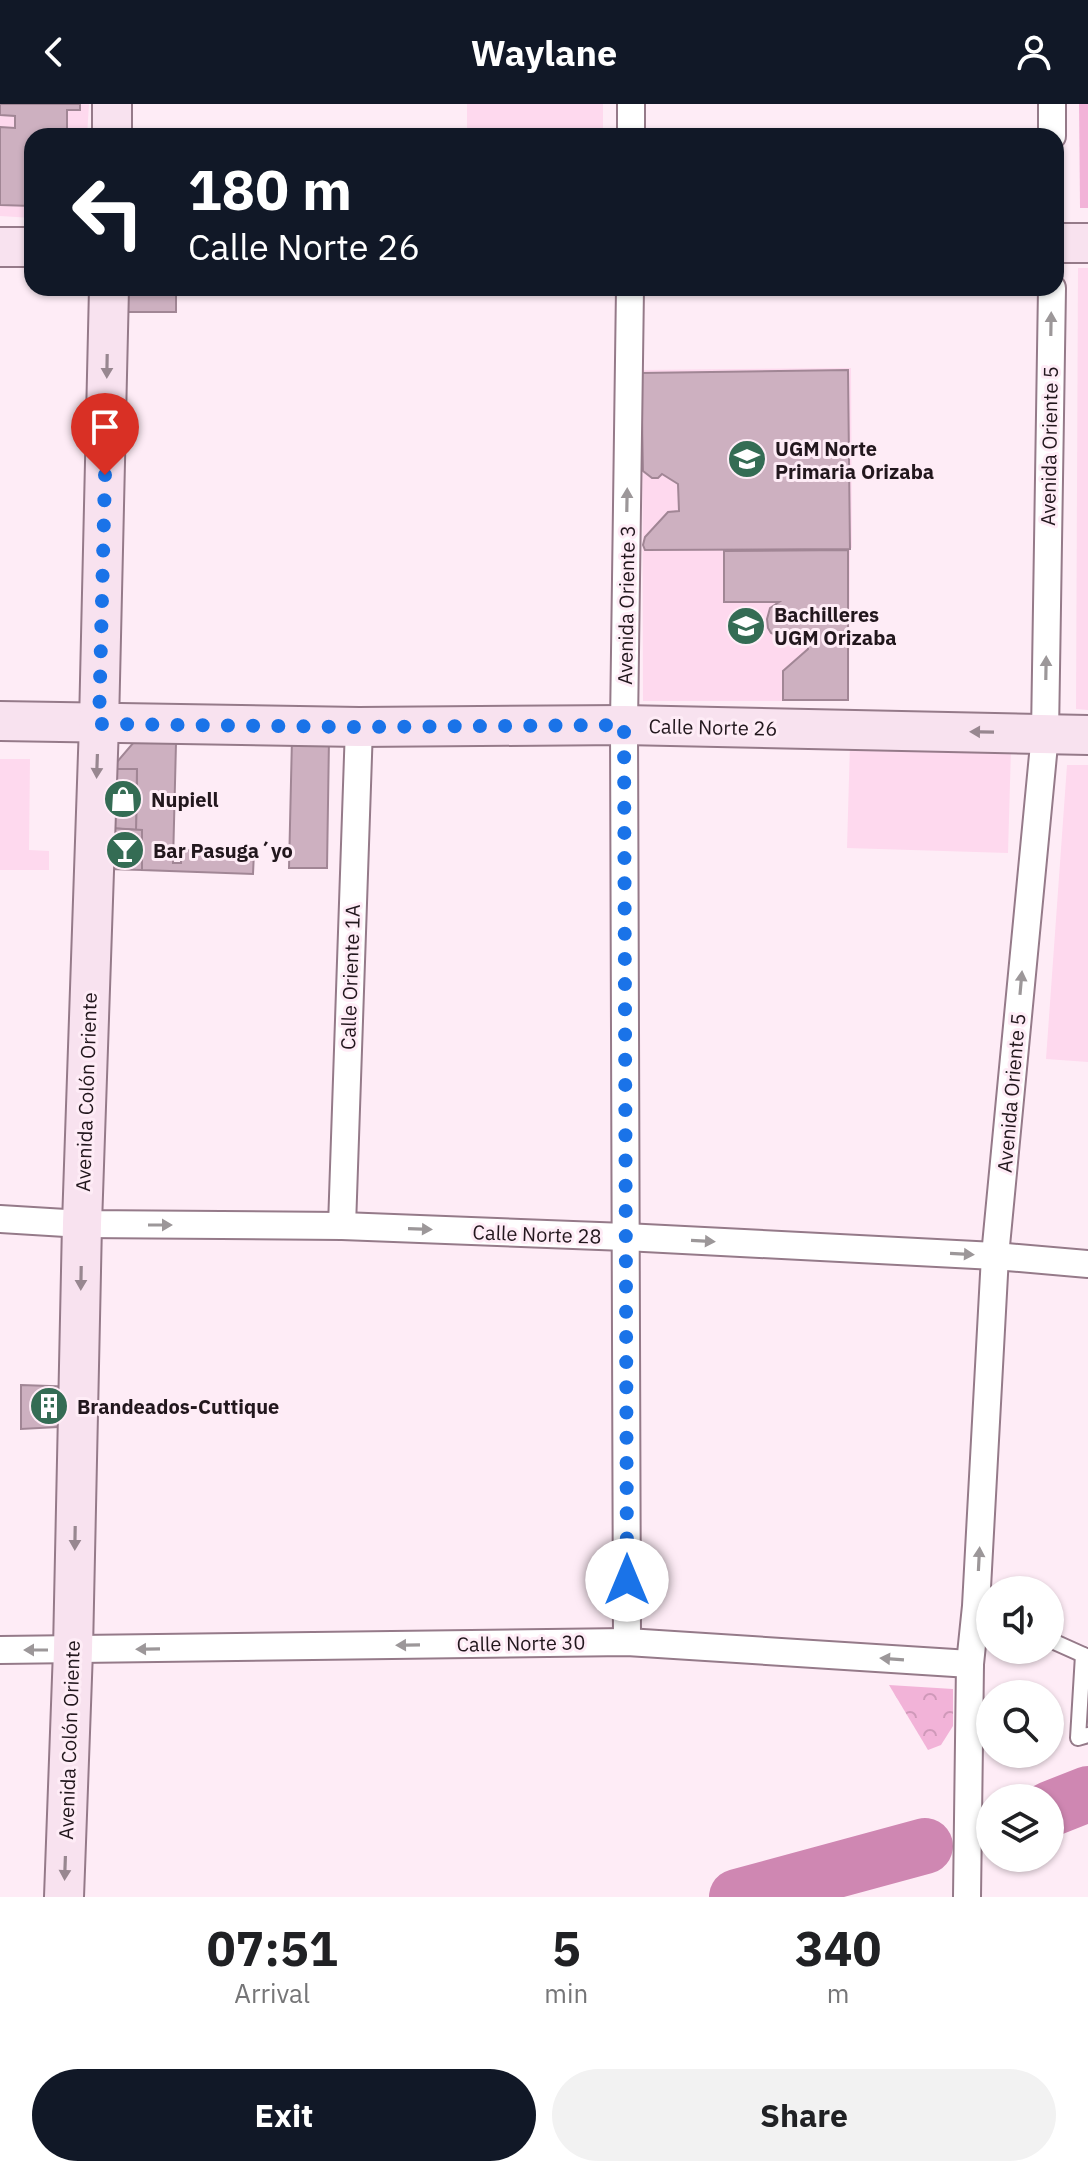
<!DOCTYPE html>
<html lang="en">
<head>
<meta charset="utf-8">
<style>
  :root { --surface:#fff; --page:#f2f2f2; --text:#202124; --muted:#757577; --accent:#111827 }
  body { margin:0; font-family:"IBM Plex Sans",sans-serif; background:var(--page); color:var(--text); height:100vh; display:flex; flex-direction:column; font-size:30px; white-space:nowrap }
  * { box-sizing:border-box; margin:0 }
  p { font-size:26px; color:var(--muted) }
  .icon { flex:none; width:44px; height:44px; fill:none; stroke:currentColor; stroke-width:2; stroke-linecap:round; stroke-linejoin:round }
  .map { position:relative; height:1793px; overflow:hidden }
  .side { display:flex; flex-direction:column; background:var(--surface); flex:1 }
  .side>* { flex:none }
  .guide { position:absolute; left:24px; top:24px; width:1040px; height:168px; border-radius:24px; box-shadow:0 2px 6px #0004; background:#111827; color:#fff; overflow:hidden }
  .fabs { position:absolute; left:976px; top:1472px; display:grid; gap:16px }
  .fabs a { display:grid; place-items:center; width:88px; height:88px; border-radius:50%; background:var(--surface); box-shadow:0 2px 6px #0004; font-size:40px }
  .pin { position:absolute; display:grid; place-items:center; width:68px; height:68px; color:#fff; margin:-82px -34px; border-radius:50% 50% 50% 0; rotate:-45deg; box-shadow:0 0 8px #0007 }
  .pin .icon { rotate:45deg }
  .me { position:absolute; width:88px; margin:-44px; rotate:0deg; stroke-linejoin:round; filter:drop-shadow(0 0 6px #0008) }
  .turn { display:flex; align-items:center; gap:28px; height:168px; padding:0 32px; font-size:36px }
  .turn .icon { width:104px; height:104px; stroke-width:2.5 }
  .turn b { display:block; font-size:56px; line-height:68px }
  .eta { display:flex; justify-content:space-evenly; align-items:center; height:136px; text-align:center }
  .eta b { font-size:48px; font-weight:800; line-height:56px }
  .primary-button { display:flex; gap:16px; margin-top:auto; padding:16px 32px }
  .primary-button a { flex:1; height:92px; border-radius:48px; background:var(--accent); color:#fff; font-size:32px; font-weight:800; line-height:92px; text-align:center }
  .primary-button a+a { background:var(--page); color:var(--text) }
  header { display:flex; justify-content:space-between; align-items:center; height:104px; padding:0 32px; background:var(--accent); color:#fff; font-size:36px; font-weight:800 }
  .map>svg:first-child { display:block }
  .built { fill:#fed9ee }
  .park { fill:url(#park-crowns) }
  .garden { fill:#f2b3d8 }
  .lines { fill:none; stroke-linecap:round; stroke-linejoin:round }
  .river { stroke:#cf87b2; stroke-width:56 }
  .building { fill:#cdb0c0; stroke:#a18695; stroke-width:2 }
  .lane-casing { stroke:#957a89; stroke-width:18 }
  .street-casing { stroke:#957a89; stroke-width:30 }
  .secondary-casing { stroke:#957a89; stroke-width:42 }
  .lane { stroke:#fff; stroke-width:14 }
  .street { stroke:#fff; stroke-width:26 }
  .secondary { stroke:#f8e2ef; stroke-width:38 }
  .oneway { fill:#9c9799 }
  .oneway2 { fill:#988790 }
  .route { stroke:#1a73e8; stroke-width:14; stroke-dasharray:0 25.2 }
  .labels { text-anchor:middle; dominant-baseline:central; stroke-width:6; stroke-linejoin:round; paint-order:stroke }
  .street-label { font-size:20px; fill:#22171d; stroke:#feecf6 }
  .poi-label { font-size:20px; font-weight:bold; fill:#22171d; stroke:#feecf6; text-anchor:start }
</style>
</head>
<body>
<header><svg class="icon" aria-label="back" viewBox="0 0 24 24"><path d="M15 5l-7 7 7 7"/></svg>Waylane<svg class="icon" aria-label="person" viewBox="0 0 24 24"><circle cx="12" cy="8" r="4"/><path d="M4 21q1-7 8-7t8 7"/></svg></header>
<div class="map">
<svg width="1088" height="1793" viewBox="0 0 1088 1793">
  <defs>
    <pattern id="park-crowns" width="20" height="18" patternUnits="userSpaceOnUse" patternTransform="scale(2)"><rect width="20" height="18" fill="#f2b3d8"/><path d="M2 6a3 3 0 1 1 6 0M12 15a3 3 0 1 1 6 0" fill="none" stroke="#cf99b9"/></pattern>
  </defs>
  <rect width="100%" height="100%" fill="#feecf6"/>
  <g class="built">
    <path d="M0,0h89l-2,32h-55v82l-32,-2z"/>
    <rect x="467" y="0" width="136" height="32"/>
    <path d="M1078,164h10v442l-12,-1z"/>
    <path d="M851,264l1,180 -87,1 85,1 -1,151h-206l-1,-331z"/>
    <path d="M850,639l161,5 -3,105 -161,-5z"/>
    <path d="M0,655h30l-1,91 20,1v19h-49z"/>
    <path d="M1067,661h21v297l-42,-3z"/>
  </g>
  <path class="park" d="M889,1581l64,4v37l-12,19 -13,5z"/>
  <path class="garden" d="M1079,0h9v104h-8z"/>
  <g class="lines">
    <g class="river">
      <path d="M1050,1705l38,-15"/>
      <path d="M737,1793l188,-51"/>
    </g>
  </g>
  <g class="building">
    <path d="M0,0h80v6h-13v26h-35v70l-32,-1v-78l15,1v-12l-15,-1z"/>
    <rect x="120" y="184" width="56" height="24"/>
    <path d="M848,266l2,179 -205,1 -2,-5 2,-8 23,-25 11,-1 -1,-27 -16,-10 -4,4h-6l-9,-7 -2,-98z"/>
    <path d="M848,446v150h-65v-29l25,-22v-13l-32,-1 -5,-2 -3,-5 -1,-9 3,-11 9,-6h-55v-51z"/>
    <path d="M292,634l37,1 -2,129h-38z"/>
    <path d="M134,638l42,1 -3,120h8v-13l73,2 -1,22 -111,-4v-40h-6l1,-61h-26z"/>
    <path d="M111,665h26l-1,61 -27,-2z"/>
    <path d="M109,724l33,2v40l-34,-1z"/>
    <path d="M21,1281l57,2 -1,39 -56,3z"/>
  </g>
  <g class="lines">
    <g class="lane-casing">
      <g id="lane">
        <path d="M1050,1536l38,17"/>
        <path d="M1083,1551l-5,83 10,-3"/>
      </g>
    </g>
    <g class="street-casing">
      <g id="street">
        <path d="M1052,0v32"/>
        <path d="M631,32v-32"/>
        <path d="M0,1115l82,5 260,2 283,11 370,19 93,8"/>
        <path d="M342,1122l17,-499"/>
        <path d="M627,1538l-3,-917 6,-437"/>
        <path d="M0,1546l627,-8 343,22"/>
        <path d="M967,1793l3,-233 6,-58 19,-350 50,-522 7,-446"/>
      </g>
    </g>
    <g class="secondary-casing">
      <g id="secondary">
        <path d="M112,32v-32"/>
        <path d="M1056,139h32"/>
        <path d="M0,143h32"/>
        <path d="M0,617l359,6 265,-2 464,10"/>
        <path d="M64,1793l9,-247 9,-426 17,-500 10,-436"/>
      </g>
    </g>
    <use href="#lane" class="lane"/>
    <use href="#street" class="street"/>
    <use href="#secondary" class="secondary"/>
  </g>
  <defs><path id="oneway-solid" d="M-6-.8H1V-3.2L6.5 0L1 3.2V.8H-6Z" transform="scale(2)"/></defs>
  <g class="oneway">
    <use href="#oneway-solid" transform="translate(1051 220) rotate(-89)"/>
    <use href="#oneway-solid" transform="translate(627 396) rotate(-89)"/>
    <use href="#oneway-solid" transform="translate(1046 564) rotate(-89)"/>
    <use href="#oneway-solid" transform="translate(1021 879) rotate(-85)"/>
    <use href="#oneway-solid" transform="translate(160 1121)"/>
    <use href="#oneway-solid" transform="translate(420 1125) rotate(2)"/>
    <use href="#oneway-solid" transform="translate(703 1137) rotate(3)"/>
    <use href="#oneway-solid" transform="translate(962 1150) rotate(3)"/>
    <use href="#oneway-solid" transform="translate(979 1455) rotate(-87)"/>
    <use href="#oneway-solid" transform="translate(408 1541) rotate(179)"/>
    <use href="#oneway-solid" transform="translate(148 1545) rotate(179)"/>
    <use href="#oneway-solid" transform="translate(36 1546) rotate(-180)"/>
    <use href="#oneway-solid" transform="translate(892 1555) rotate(-176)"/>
  </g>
  <g class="oneway2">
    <use href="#oneway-solid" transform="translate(107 262) rotate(91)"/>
    <use href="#oneway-solid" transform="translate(982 628) rotate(-179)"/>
    <use href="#oneway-solid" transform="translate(97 662) rotate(92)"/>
    <use href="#oneway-solid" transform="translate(81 1174) rotate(91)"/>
    <use href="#oneway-solid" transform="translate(75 1434) rotate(91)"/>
    <use href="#oneway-solid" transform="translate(65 1764) rotate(92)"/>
  </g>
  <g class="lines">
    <path class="route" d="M105,371l-6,249 260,3 265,-2 3,855"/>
  </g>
  <defs>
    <g id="school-disc" transform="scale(2)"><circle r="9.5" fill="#346c54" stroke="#feecf6"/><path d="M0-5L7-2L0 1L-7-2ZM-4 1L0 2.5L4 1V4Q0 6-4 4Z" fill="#fff"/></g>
    <g id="shop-disc" transform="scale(2)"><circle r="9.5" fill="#346c54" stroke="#feecf6"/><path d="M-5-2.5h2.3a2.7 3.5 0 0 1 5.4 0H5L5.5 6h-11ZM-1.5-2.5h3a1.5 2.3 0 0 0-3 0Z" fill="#fff"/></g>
    <g id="bar-disc" transform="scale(2)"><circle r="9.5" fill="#346c54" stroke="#feecf6"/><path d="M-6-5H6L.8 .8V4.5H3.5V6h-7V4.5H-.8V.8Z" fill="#fff"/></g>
    <g id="building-disc" transform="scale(2)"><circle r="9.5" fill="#346c54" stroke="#feecf6"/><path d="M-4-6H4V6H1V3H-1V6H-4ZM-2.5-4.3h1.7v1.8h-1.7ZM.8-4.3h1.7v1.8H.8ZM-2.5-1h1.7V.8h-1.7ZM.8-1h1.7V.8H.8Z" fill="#fff"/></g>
  </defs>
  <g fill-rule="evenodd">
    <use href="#school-disc" x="747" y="355"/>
    <use href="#school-disc" x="746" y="522"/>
    <use href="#shop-disc" x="123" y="695"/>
    <use href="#bar-disc" x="125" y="746"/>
    <use href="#building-disc" x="49" y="1302"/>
  </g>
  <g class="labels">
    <g class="street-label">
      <text transform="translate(1049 342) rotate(-89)">Avenida Oriente 5</text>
      <text transform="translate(626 501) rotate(-89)">Avenida Oriente 3</text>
      <text transform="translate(713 623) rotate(1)">Calle Norte 26</text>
      <text transform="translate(350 873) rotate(-88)">Calle Oriente 1A</text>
      <text transform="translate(86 988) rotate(-88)">Avenida Colón Oriente</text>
      <text transform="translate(1011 989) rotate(-85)">Avenida Oriente 5</text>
      <text transform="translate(537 1130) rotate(2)">Calle Norte 28</text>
      <text transform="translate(521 1539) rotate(-1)">Calle Norte 30</text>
      <text transform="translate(69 1636) rotate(-88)">Avenida Colón Oriente</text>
    </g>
    <g class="poi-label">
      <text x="775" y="344">UGM Norte<tspan x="775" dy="23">Primaria Orizaba</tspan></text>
      <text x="774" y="510">Bachilleres<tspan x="774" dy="23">UGM Orizaba</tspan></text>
      <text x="151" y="695">Nupiell</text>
      <text x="153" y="746">Bar Pasuga´yo</text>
      <text x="77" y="1302">Brandeados-Cuttique</text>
    </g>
  </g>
</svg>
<div class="fabs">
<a><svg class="icon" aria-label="sound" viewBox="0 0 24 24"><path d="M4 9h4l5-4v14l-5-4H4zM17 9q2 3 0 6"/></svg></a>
<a><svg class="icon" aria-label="search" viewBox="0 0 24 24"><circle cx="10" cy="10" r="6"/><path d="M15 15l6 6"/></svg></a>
<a><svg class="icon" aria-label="layers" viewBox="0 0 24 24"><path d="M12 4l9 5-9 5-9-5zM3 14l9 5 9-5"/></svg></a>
</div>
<div class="pin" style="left:105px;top:371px;background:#d93025"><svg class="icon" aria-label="arrive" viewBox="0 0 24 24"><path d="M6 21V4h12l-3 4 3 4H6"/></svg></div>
<svg class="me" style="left:627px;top:1476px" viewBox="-20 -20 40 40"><circle r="19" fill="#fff"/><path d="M0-13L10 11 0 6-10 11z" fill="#1a73e8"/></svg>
<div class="guide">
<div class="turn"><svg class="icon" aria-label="left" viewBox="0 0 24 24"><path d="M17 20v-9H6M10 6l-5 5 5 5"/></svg><div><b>180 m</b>Calle Norte 26</div></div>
</div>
</div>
<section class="side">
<div class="eta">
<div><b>07:51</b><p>Arrival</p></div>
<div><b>5</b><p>min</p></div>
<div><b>340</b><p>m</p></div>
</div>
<div class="primary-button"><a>Exit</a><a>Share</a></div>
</section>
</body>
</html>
